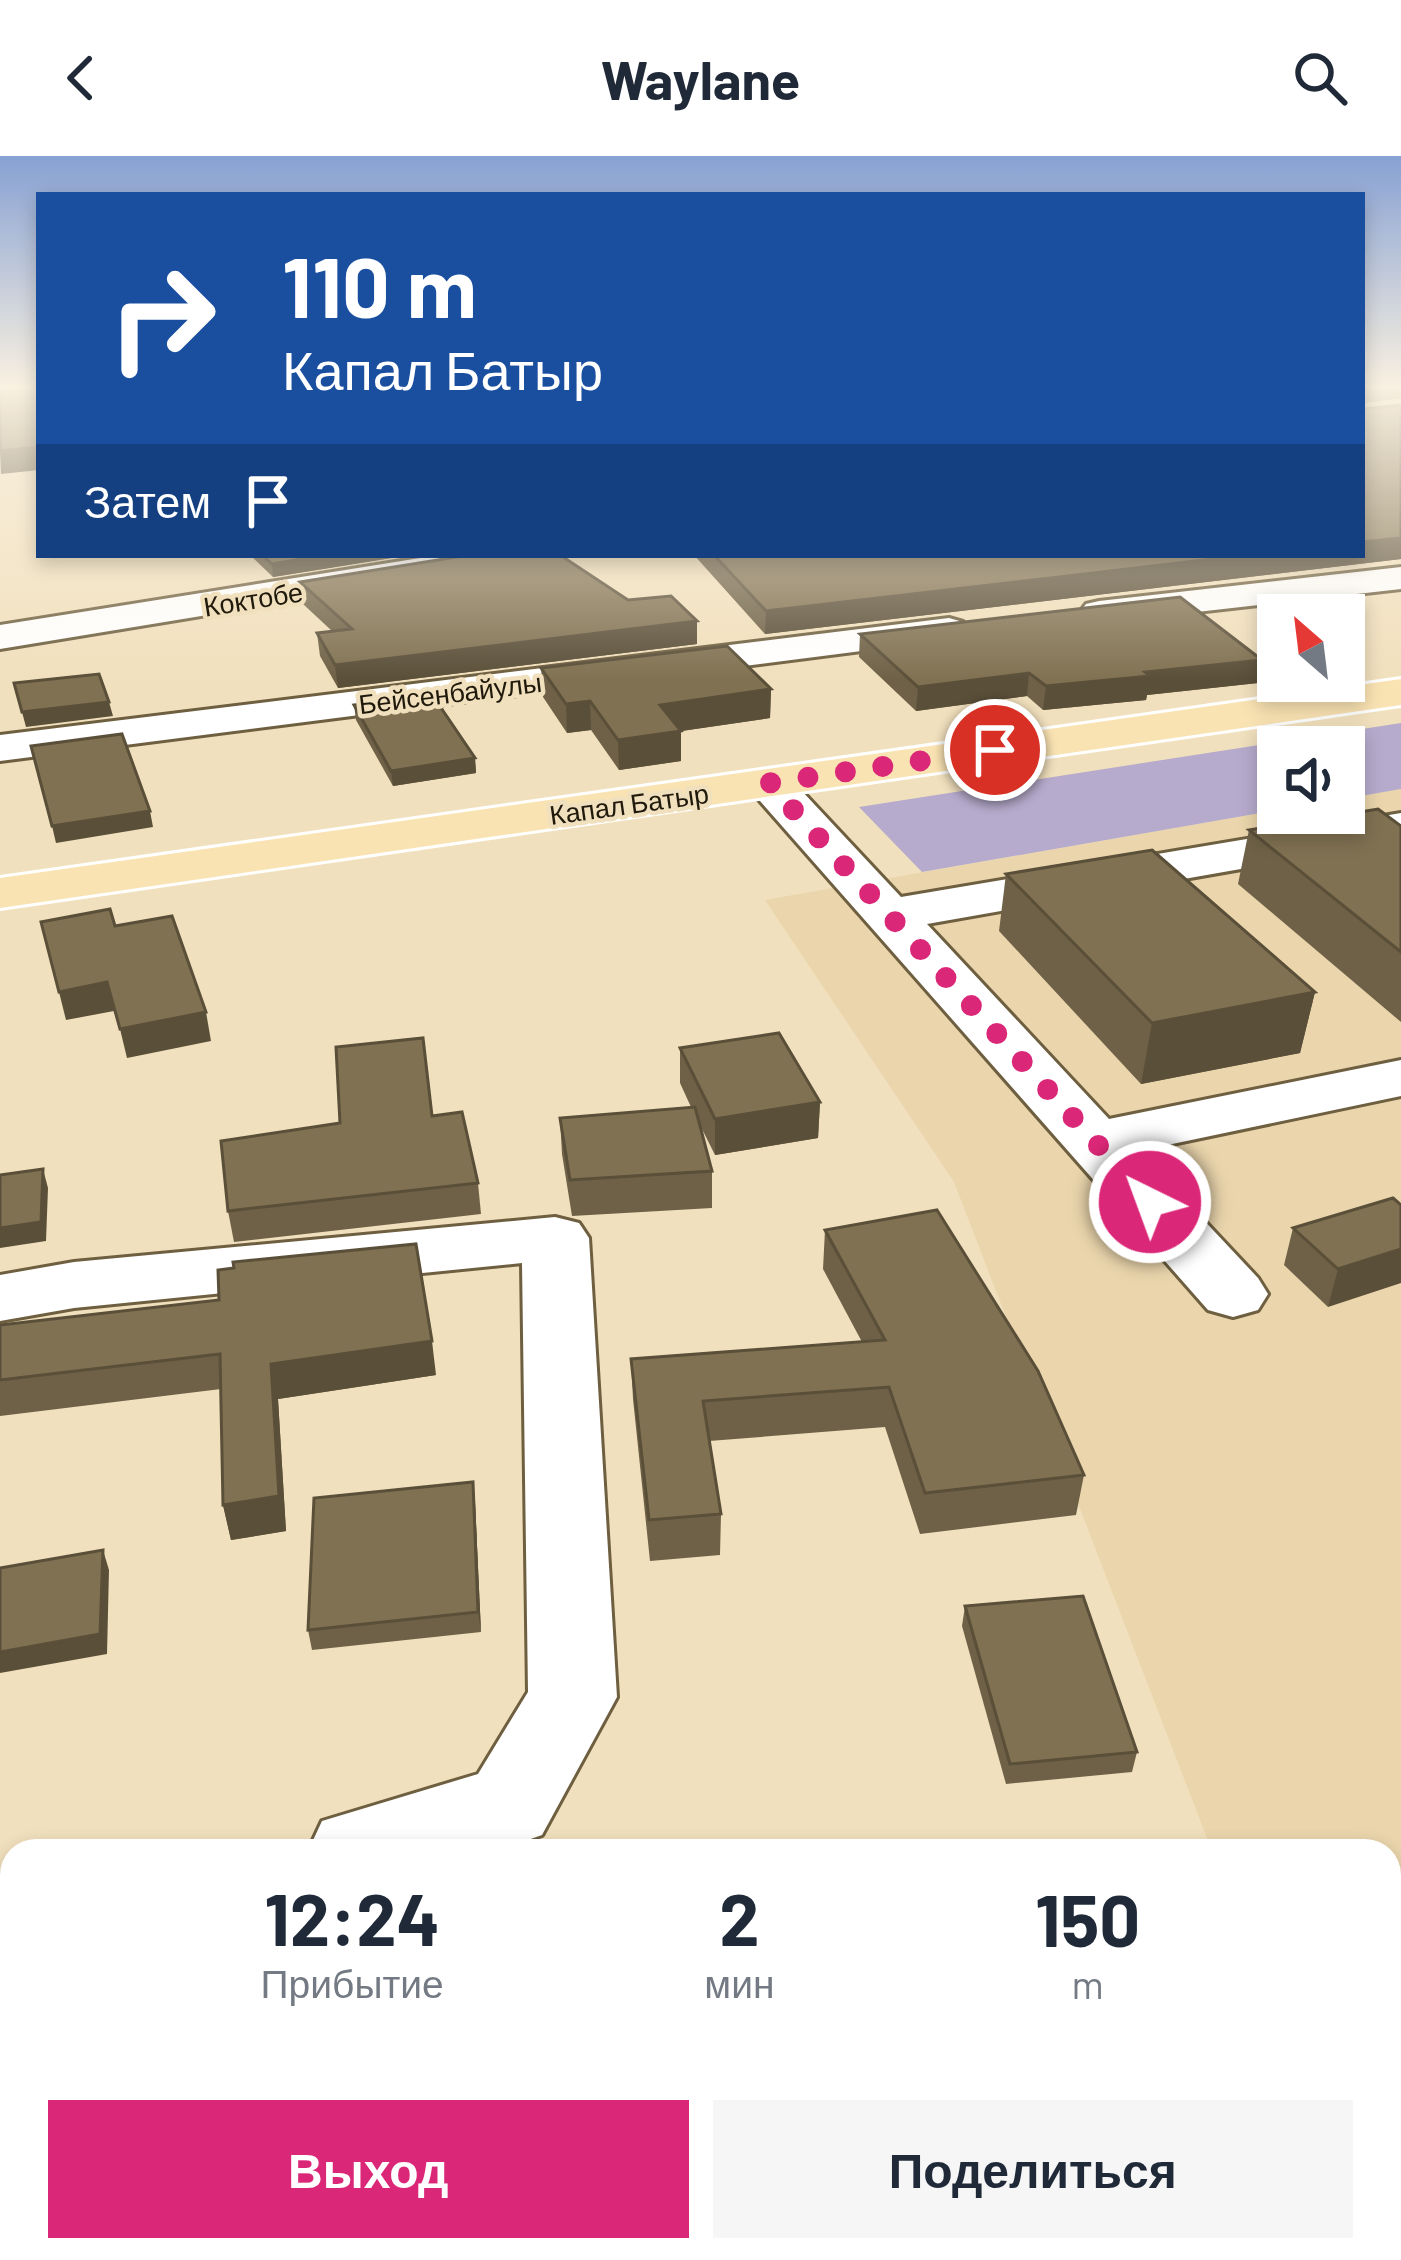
<!DOCTYPE html>
<html lang="ru">
<head>
<meta charset="utf-8">
<style>
  :root { --surface:#fff; --page:#f6f6f7; --text:#1f2937; --muted:#747a83; --accent:#db2777 }
  body { margin:0; font-family:Barlow,sans-serif; background:var(--page); color:var(--text); height:100vh; display:flex; flex-direction:column; font-size:45px; white-space:nowrap }
  * { box-sizing:border-box; margin:0 }
  p { font-size:39px; color:var(--muted) }
  .icon { flex:none; width:66px; height:66px; fill:none; stroke:currentColor; stroke-width:2; stroke-linecap:round; stroke-linejoin:round }
  .map { position:relative; flex:1; overflow:hidden }
  .drawer { position:absolute; left:0px; top:1683px; width:1401px; height:423px; display:flex; flex-direction:column; background:var(--surface); border-radius:36px 36px 0 0; box-shadow:0 6px 18px #0003 }
  .drawer>* { flex:none }
  .hud { position:absolute; left:36px; top:36px; width:1329px; height:366px; border-radius:0px; box-shadow:0 6px 18px #0003; background:#1a4fa0; color:#fff; overflow:hidden }
  .needle { width:78px; rotate:332deg }
  .tools { position:absolute; left:1257px; top:438px; display:grid; gap:24px }
  .tools a { display:grid; place-items:center; width:108px; height:108px; border-radius:0px; background:var(--surface); box-shadow:0 6px 18px #0003; font-size:60px }
  .pin { position:absolute; display:grid; place-items:center; width:102px; height:102px; color:#fff; margin:-51px; border:6px solid #fff; border-radius:50%; box-shadow:0 3px 12px #0007 }
  .me { position:absolute; width:132px; margin:-66px; rotate:318deg; stroke-linejoin:round; filter:drop-shadow(0 0 9px #0008) }
  .turn { display:flex; align-items:center; gap:42px; height:252px; padding:0 48px; font-size:54px }
  .turn .icon { width:156px; height:156px; stroke-width:2.5 }
  .turn b { display:block; font-size:84px; line-height:102px }
  .then { display:flex; align-items:center; height:114px; padding:0 48px; background:#0003; gap:24px; font-size:45px }
  .eta { display:flex; justify-content:space-evenly; align-items:center; height:204px; text-align:center }
  .eta b { font-size:72px; font-weight:700; line-height:84px }
  .action { display:flex; gap:24px; margin-top:auto; padding:24px 48px }
  .action a { flex:1; height:138px; border-radius:0px; background:var(--accent); color:#fff; font-size:48px; font-weight:700; line-height:138px; text-align:center }
  .action a+a { background:var(--page); color:var(--text) }
  header { display:flex; justify-content:space-between; align-items:center; height:156px; padding:0 48px; background:var(--surface); font-size:54px; font-weight:700 }
  .map>svg:first-child { display:block }
  .built { fill:#ead5ac }
  .green { fill:#b6abcc }
  .lines { fill:none; stroke-linecap:round; stroke-linejoin:round }
  .minor-casing { stroke:#6e5f40; stroke-width:6 }
  .major-casing { stroke:#fff; stroke-width:6 }
  .minor { fill:#fff; fill-rule:evenodd }
  .major { fill:#fae3b3; fill-rule:evenodd }
  .wall { fill:#6e6147 }
  .shaded-wall { fill:#5a4f39 }
  .building { fill:#807152; stroke:#5a4f39; stroke-width:3 }
  .route { stroke:#db2777; stroke-width:21; stroke-dasharray:0 37.8 }
  .labels { text-anchor:middle; dominant-baseline:central; stroke-width:9; stroke-linejoin:round; paint-order:stroke }
  .far-street-label { font-size:27px; fill:#201a0d; stroke:#f1e0bd }
</style>
</head>
<body>
<header><svg class="icon" aria-label="back" viewBox="0 0 24 24"><path d="M15 5l-7 7 7 7"/></svg>Waylane<svg class="icon" aria-label="search" viewBox="0 0 24 24"><circle cx="10" cy="10" r="6"/><path d="M15 15l6 6"/></svg></header>
<div class="map">
<svg width="1401" height="2104" viewBox="0 0 1401 2104">
  <rect width="100%" height="100%" fill="#f1e0bd"/>
  <path class="built" d="M1401,633v1107l-12,-1v-44h-177l-258,-669 -189,-282 513,-90 66,3v-14z"/>
  <path class="green" d="M1401,567v66l-57,10v-52h-66v63l-356,62 -63,-65z"/>
  <g class="lines">
    <g class="minor-casing">
      <g id="minor">
        <path d="M439,399h84l-5,8 -13,3 -505,83v-24z"/>
        <path d="M1401,411v22l-302,34 -13,-3 -6,-8 6,-8 13,-3z"/>
        <path d="M949,462l14,4 5,8 -5,8 -963,123v-26z"/>
        <path d="M769,613l16,4 116,124 500,-84v28l-474,83 182,195 292,-59v36l-262,55 119,127 10,16 -10,16 -25,7 -25,-7 -455,-517 -7,-10 7,-10z"/>
        <path d="M555,1061l24,6 10,15 28,459 -75,138 -45,16h-189l14,-30 156,-47 50,-82 -6,-429 -448,45 -74,13v-46l74,-13z"/>
        <path d="M12,1784v105l-12,5v-105z"/>
        <path d="M1389,1933l12,5v140l-12,-5z"/>
      </g>
    </g>
    <g class="major-casing">
      <path id="major" d="M1401,523v26l-1401,203v-30z"/>
    </g>
    <use href="#minor" class="minor"/>
    <use href="#major" class="major"/>
  </g>
  <g class="wall">
    <path d="M1362,229h39v13l-38,5v6l38,-4v154l-636,75 -71,-79h668z"/>
    <path d="M250,399h160l-137,22z"/>
    <path d="M300,426l328,18 69,44 -359,44 -18,-32 -3,-23 15,-2 -29,-27z"/>
    <path d="M860,478l398,49 -111,12 -1,5 -103,10 -16,-14 -111,15 -57,-54z"/>
    <path d="M541,512l230,21 -1,29 -89,13v30l-62,9 -28,-40 -24,3 -24,-36z"/>
    <path d="M354,549l121,53 1,15 -83,13 -37,-66z"/>
    <path d="M1401,670v196l-163,-138 11,-54z"/>
    <path d="M1006,718l309,118 -15,61 -159,31 -142,-153z"/>
    <path d="M680,892l140,54 -2,36 -103,17 -16,-32 13,48v37l-140,8 -10,-62 -2,-36 131,-11 -11,-24z"/>
    <path d="M432,960l46,67 3,31 -247,28 -6,-31 112,-88z"/>
    <path d="M1393,1042l-65,109 -44,-42 9,-37z"/>
    <path d="M825,1074l259,245 -8,40 -156,19 -35,-107 -176,14 12,73 -1,41 -70,6 -17,-162 -2,-40 231,-17 -39,-73z"/>
    <path d="M0,1169l436,50 -158,24 8,132 -55,9 -8,-35 -2,-116 -221,27z"/>
    <path d="M475,1346l6,130 -169,18 -4,-20z"/>
    <path d="M965,1450l172,146 -5,20 -126,12 -44,-158z"/>
    <path d="M654,2094l1,10h-272z"/>
  </g>
  <g class="shaded-wall">
    <path d="M1401,229v13l-39,5v-17z"/>
    <path d="M39,291v23l-38,4 -1,-23z"/>
    <path d="M1401,382v21l-636,75 1,-23 481,-56h115v-13z"/>
    <path d="M326,399h84l-137,22 -1,-13z"/>
    <path d="M697,465v23l-359,44 -3,-23z"/>
    <path d="M1262,504l-4,23 -111,12 -1,5 -103,10 3,-24 99,-14z"/>
    <path d="M1029,517l-2,23 -111,15 2,-24z"/>
    <path d="M771,533l-1,29 -109,16 -1,-29z"/>
    <path d="M590,545l1,29 -24,3 -1,-29z"/>
    <path d="M109,546l4,14 -87,11 -4,-15z"/>
    <path d="M681,575v30l-62,9 -1,-30z"/>
    <path d="M475,602l1,15 -83,13 -2,-15z"/>
    <path d="M150,655l3,16 -97,16 -4,-17z"/>
    <path d="M107,826l7,29 -48,9 -7,-28z"/>
    <path d="M1315,836l-15,61 -159,31 11,-61z"/>
    <path d="M206,856l5,29 -84,17 -7,-29z"/>
    <path d="M820,946l-2,36 -103,17v-36z"/>
    <path d="M43,1013l5,19 -2,53 -46,7v-20z"/>
    <path d="M1401,1093v34l-73,24 10,-38z"/>
    <path d="M432,1185l4,34 -158,24 8,132 -55,9 -8,-35 48,-141z"/>
    <path d="M473,1326l2,20 6,130 -3,-20z"/>
    <path d="M103,1394l6,20 -2,84 -107,19v-21z"/>
    <path d="M169,2094h28l-1,10h-28z"/>
  </g>
  <g class="building">
    <path d="M0,229h39v62l-39,4z"/>
    <path d="M1362,229h2l-1,24 38,-4v133l-39,4z"/>
    <path d="M262,399h64l-54,9z"/>
    <path d="M469,399h91l68,45 43,-4 26,25 -362,44 -18,-32 35,-4 -52,-47z"/>
    <path d="M714,399h533l-481,56z"/>
    <path d="M1180,441l82,63 -117,12 5,4 -104,10 -17,-13 -111,14 -58,-53z"/>
    <path d="M727,490l44,43 -111,16 21,26 -63,9 -28,-39 -24,3 -25,-36z"/>
    <path d="M99,518l10,28 -87,10 -8,-29z"/>
    <path d="M433,540l42,62 -84,13 -37,-66z"/>
    <path d="M122,578l28,77 -98,15 -21,-80z"/>
    <path d="M1378,653l23,17v126l-152,-122z"/>
    <path d="M1152,694l163,142 -163,31 -146,-149z"/>
    <path d="M110,753l5,17 57,-10 34,96 -86,17 -13,-47 -48,10 -18,-70z"/>
    <path d="M779,877l41,69 -105,17 -35,-71z"/>
    <path d="M423,882l9,78 30,-4 16,71 -250,28 -7,-70 119,-18 -4,-76z"/>
    <path d="M695,951l17,64 -142,9 -10,-62z"/>
    <path d="M43,1013l-2,53 -41,6v-53z"/>
    <path d="M1393,1042l8,7v44l-63,20 -45,-41z"/>
    <path d="M937,1054l101,161 46,104 -159,18 -36,-106 -186,14 18,113 -72,6 -18,-161 254,-19 -60,-110z"/>
    <path d="M416,1088l16,97 -161,23 8,132 -56,9 -3,-151 -220,26v-55l219,-25 -1,-30 16,-2 -1,-6z"/>
    <path d="M473,1326l5,130 -170,18 6,-132z"/>
    <path d="M103,1394l-3,84 -100,18v-84z"/>
    <path d="M1083,1440l54,156 -127,12 -45,-158z"/>
    <path d="M12,2023v71h157l-1,10h-168v-80z"/>
    <path d="M383,2094h271l1,5 -29,5h-243z"/>
  </g>
  <linearGradient id="sky" x2="0" y2="1"><stop stop-color="#87a1d3"/><stop offset="0.44" stop-color="#f9f1e1"/><stop offset="1" stop-color="#f9f1e1" stop-opacity="0"/></linearGradient>
  <rect width="1401" height="524" fill="url(#sky)"/>
  <g class="lines">
    <path class="route" d="M995,594l-226,33 381,419"/>
  </g>
  <g class="labels">
    <g class="far-street-label">
      <text transform="translate(253 442) rotate(-9)">Коктобе</text>
      <text transform="translate(450 536) rotate(-7)">Бейсенбайулы</text>
      <text transform="translate(629 647) rotate(-8)">Капал Батыр</text>
    </g>
  </g>
</svg>
<div class="tools">
<a><svg class="needle" viewBox="-14 -14 28 28"><path d="M0-13l5 13h-10z" fill="#e53935"/><path d="M0 13l5-13h-10z" fill="#747a83"/></svg></a>
<a><svg class="icon" aria-label="sound" viewBox="0 0 24 24"><path d="M4 9h4l5-4v14l-5-4H4zM17 9q2 3 0 6"/></svg></a>
</div>
<div class="pin" style="left:995px;top:594px;background:#d93025"><svg class="icon" aria-label="arrive" viewBox="0 0 24 24"><path d="M6 21V4h12l-3 4 3 4H6"/></svg></div>
<svg class="me" style="left:1150px;top:1046px" viewBox="-20 -20 40 40"><circle r="17" fill="#db2777" stroke="#fff" stroke-width="3"/><path d="M0-11L8 9 0 5-8 9z" fill="#fff"/></svg>
<div class="hud">
<div class="turn"><svg class="icon" aria-label="right" viewBox="0 0 24 24"><path d="M7 20v-9h11M14 6l5 5-5 5"/></svg><div><b>110 m</b>Капал Батыр</div></div>
<div class="then">Затем<svg class="icon" aria-label="arrive" viewBox="0 0 24 24"><path d="M6 21V4h12l-3 4 3 4H6"/></svg></div>
</div>
<section class="drawer">
<div class="eta">
<div><b>12:24</b><p>Прибытие</p></div>
<div><b>2</b><p>мин</p></div>
<div><b>150</b><p>m</p></div>
</div>
<div class="action"><a>Выход</a><a>Поделиться</a></div>
</section>
</div>
</body>
</html>
